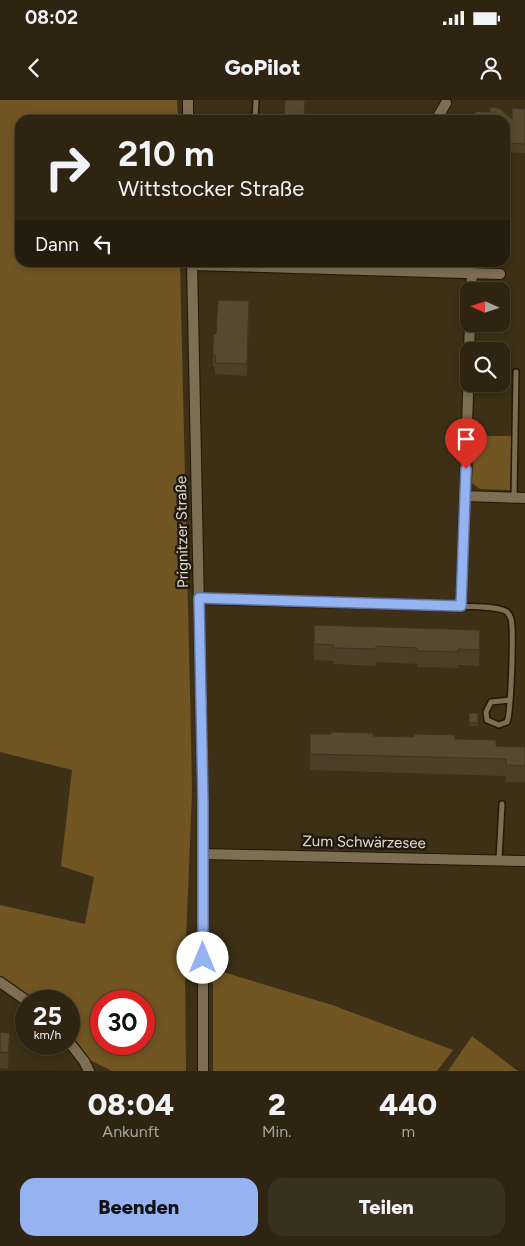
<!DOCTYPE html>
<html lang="de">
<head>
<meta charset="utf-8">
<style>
  :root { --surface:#2e2411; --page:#3a301f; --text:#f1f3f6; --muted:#a7a49f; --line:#494131; --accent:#95b2f1 }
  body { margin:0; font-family:Figtree,sans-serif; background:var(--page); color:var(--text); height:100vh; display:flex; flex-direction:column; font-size:19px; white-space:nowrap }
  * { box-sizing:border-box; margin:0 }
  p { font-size:16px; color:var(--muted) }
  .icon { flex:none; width:28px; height:28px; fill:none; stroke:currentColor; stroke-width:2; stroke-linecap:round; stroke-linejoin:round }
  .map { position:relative; height:971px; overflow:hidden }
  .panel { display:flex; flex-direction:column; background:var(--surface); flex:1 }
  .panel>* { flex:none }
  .banner { position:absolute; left:15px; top:15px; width:495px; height:152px; border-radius:15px; box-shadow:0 2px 8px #0003,0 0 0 1px var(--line); background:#2e2411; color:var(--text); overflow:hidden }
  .needle { width:32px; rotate:273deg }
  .fabs { position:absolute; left:460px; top:182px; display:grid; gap:10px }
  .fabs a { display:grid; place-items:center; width:50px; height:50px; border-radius:10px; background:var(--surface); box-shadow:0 2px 8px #0003,0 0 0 1px var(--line); font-size:25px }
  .speed { position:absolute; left:15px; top:890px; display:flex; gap:10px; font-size:25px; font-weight:700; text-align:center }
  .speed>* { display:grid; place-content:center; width:65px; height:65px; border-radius:50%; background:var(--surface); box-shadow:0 2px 8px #0003,0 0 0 1px var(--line); line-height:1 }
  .speed small { font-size:12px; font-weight:400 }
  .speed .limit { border:8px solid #d22; background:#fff; color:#111 }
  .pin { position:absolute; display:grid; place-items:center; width:42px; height:42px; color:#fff; margin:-51px -21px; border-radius:50% 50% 50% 0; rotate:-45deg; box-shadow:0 0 5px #0007 }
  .pin .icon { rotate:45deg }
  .me { position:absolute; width:55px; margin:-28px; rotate:0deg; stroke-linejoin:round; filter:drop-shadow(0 0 4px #0008) }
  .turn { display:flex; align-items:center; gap:18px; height:105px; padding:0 20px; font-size:22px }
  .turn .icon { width:65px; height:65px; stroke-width:2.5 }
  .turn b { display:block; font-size:35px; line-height:42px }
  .then { display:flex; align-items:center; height:48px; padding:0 20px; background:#0003; gap:10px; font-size:19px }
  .eta { display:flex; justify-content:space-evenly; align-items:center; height:85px; text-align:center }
  .eta b { font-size:30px; font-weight:800; line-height:35px }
  .primary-button { display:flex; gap:10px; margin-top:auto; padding:10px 20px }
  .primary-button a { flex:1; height:58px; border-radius:15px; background:var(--accent); color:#111; font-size:20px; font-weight:800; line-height:58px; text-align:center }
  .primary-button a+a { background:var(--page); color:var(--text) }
  .status { display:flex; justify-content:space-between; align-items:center; height:35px; padding:0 25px; background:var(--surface); direction:ltr }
  .status svg { height:14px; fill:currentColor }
  header { display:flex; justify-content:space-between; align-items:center; height:65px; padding:0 20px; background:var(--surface); font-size:22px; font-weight:800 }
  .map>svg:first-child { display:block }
  .green { fill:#715623; fill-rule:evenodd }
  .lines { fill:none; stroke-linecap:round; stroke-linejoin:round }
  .service-casing { stroke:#241701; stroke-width:8 }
  .minor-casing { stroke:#241701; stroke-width:12 }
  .service { stroke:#7d6e54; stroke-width:5 }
  .minor { stroke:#7d6e54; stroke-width:10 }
  .wall { fill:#4b3f29 }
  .shaded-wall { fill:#3d3322 }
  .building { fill:#574930; stroke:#3d3322 }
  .route-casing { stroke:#61749d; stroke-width:12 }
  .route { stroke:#95b2f1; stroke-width:9 }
  .labels { text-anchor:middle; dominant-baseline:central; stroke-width:5; stroke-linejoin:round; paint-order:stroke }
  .street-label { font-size:15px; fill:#e4dbcd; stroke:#1f190e }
</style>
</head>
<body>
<div class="status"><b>08:02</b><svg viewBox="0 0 49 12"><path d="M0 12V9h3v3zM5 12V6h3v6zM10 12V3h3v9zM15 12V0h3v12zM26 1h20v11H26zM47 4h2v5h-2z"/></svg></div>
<header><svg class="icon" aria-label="back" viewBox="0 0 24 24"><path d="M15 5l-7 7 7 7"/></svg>GoPilot<svg class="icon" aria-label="person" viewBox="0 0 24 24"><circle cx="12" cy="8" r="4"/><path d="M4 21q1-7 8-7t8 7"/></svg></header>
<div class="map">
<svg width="525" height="971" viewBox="0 0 525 971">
  <rect width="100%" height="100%" fill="#3d3017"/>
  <g class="green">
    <path d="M0,0h177l1,20h-158v142l160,1 11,472 1,57 -7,173 1,106h-74l-22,-11 -21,-29v-30h-33l-36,-25v-71l85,19 9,-47 -33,-11 11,-96 -72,-18zM101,901h43v43h-43z"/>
    <path d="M479,336h33v54l-32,-1 -8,-6 3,-43z"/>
    <path d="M213,869l119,36 121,45 -16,21h-224z"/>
    <path d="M472,936l46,35h-70z"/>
  </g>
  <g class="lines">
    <g class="service-casing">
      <g id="service">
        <path d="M255,20l1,-20"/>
        <path d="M468,173l1,-11"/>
        <path d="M514,397l2,-125"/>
        <path d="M461,506c11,1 38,0 46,6 2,2 3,4 4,7 3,9 0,95 -4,103l-8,3 -12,-5 -1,-8 5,-10 19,-2"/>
        <path d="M499,759l3,-55"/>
      </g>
    </g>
    <g class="minor-casing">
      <g id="minor">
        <path d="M188,0v20"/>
        <path d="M436,20l10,-17"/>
        <path d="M192,162l11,541v268"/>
        <path d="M192,165l308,9"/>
        <path d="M471,191l1,-18"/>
        <path d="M469,251l1,-27"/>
        <path d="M465,396l60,2"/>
        <path d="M199,499l262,7 8,-241"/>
        <path d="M203,754l322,7"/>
        <path d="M0,882l27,19"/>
        <path d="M69,942l15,19 5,10"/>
      </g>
    </g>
    <use href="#service" class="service"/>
    <use href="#minor" class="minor"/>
  </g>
  <g class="wall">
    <path d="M525,9v44l-20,-1v-32l7,-1z"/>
    <path d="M249,213l-2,63 -32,-2v-7h-2v-27l3,-6z"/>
    <path d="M314,544l166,2 -1,20 -21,-1v3l-41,-1v-3l-41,-2v4l-42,-2v-3l-20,-1z"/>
    <rect x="469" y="613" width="9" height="13"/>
    <path d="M310,634l145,5 41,7 29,1v35h-19v-6l-196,-6z"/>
    <path d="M0,932l10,17 -2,20 -8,-1z"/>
  </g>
  <path class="shaded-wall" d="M10,933v16l-2,20v-16z"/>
  <g class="building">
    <path d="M285,0h20l-1,20 -20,-1z"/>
    <path d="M490,7l9,1 13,11v-11l13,1v35l-20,-1v-23h-30v-9l15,1z"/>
    <path d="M218,200l31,1 -2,63 -32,-1 1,-8h-3v-15l1,-6h2z"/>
    <path d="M314,525l166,5 -1,20 -21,-1v3l-41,-1v-3l-41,-2v3l-42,-1v-3l-20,-1z"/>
    <rect x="469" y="613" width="9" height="10"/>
    <path d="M331,632l42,1v3l41,1v-3l41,1v4l41,1v6l29,1v19l-19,-1v-6l-196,-5v-20h21z"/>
    <path d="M0,932l10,1 -2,20 -8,-1z"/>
  </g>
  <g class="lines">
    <g class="route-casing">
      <path id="route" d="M203,858v-155l-4,-205 262,8 5,-137"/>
    </g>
    <use href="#route" class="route"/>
  </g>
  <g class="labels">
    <g class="street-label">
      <text transform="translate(182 432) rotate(-91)">Prignitzer Straße</text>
      <text transform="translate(364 742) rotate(1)">Zum Schwärzesee</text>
    </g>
  </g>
</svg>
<div class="fabs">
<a><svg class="needle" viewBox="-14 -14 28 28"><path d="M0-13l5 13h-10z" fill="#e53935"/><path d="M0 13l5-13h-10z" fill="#a7a49f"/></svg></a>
<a><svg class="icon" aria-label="search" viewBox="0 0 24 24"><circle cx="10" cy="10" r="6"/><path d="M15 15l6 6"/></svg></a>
</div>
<div class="speed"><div>25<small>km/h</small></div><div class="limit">30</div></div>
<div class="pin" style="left:466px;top:369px;background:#d93025"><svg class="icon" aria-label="arrive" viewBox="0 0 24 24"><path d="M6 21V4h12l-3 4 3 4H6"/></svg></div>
<svg class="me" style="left:203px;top:858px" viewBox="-20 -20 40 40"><circle r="19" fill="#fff"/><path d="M0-13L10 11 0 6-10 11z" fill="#95b2f1"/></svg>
<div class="banner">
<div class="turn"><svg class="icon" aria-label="right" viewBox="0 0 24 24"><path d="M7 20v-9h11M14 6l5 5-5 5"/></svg><div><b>210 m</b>Wittstocker Straße</div></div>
<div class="then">Dann<svg class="icon" aria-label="left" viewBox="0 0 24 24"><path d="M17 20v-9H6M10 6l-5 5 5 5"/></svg></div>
</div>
</div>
<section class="panel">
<div class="eta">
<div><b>08:04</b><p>Ankunft</p></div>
<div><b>2</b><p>Min.</p></div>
<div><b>440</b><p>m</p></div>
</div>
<div class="primary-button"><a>Beenden</a><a>Teilen</a></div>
</section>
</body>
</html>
